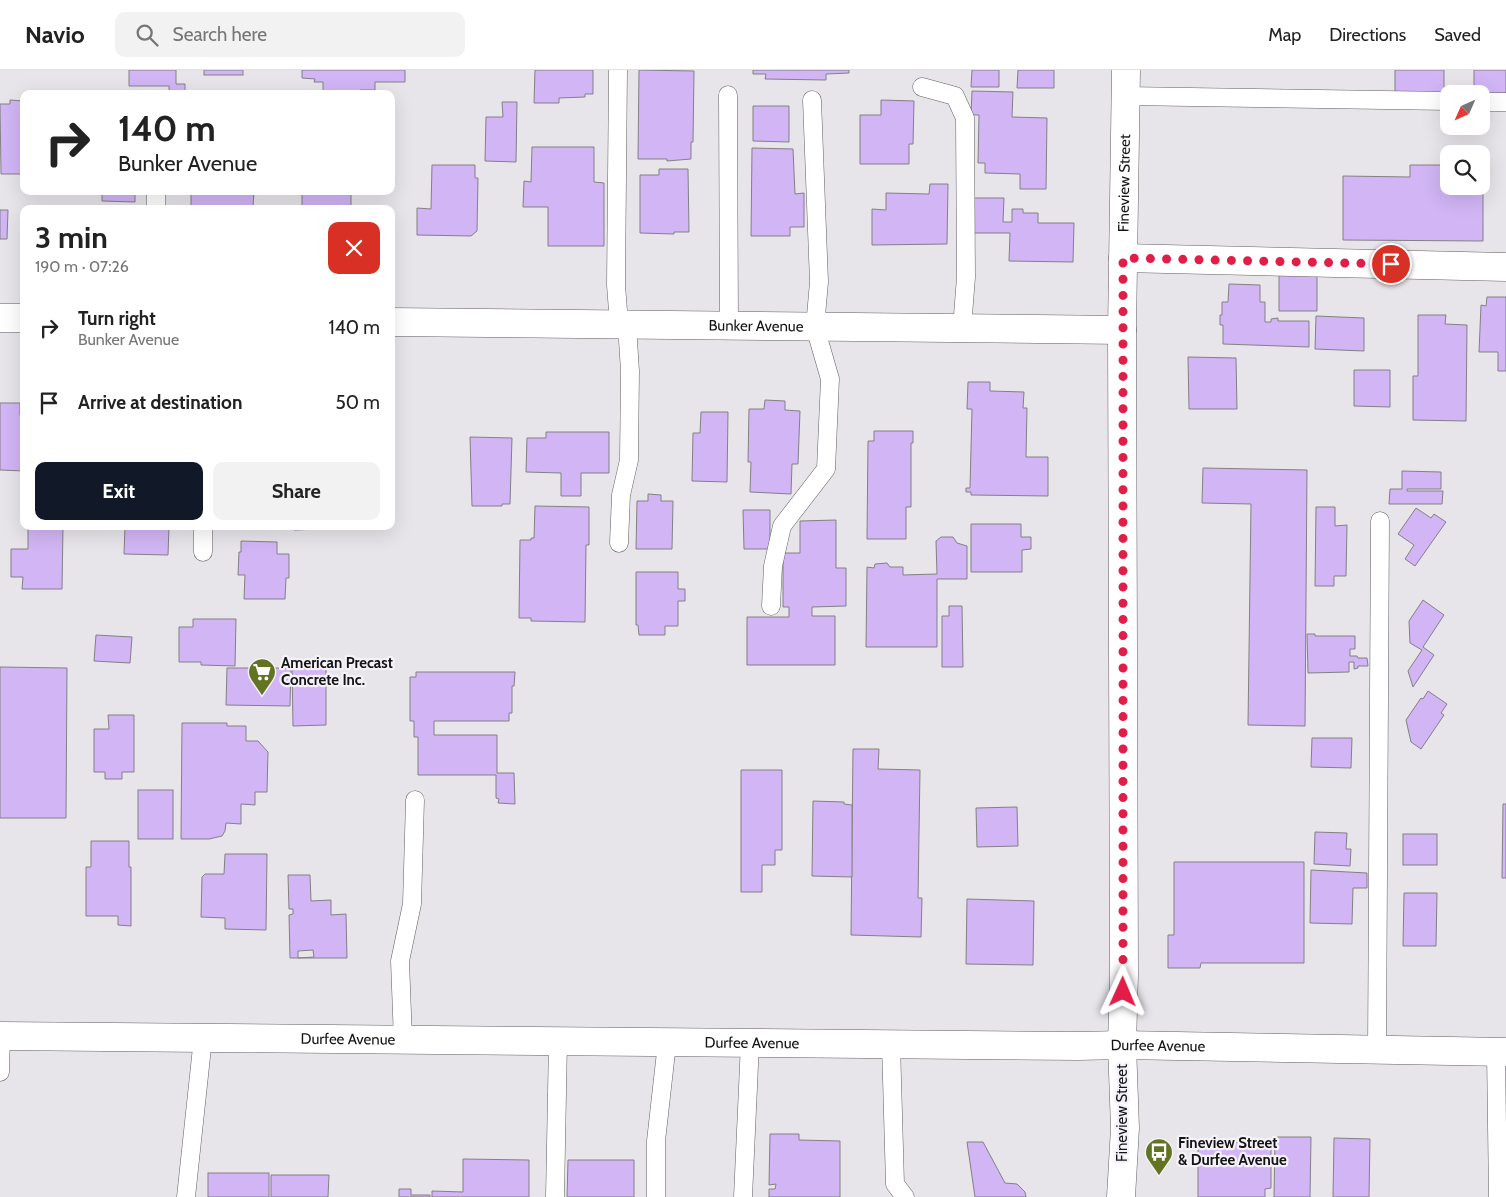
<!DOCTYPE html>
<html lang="en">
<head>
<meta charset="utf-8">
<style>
  :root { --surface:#fff; --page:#f2f2f2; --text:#222; --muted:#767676; --line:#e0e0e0; --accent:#111827 }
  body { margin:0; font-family:Cabin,sans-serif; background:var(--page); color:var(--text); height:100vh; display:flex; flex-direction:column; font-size:19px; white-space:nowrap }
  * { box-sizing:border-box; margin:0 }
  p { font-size:16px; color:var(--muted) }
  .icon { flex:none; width:28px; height:28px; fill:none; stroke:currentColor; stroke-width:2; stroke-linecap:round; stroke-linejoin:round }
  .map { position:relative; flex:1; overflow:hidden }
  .sheet { position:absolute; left:20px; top:135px; width:375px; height:325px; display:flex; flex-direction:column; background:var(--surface); border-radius:10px; box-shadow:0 5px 20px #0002 }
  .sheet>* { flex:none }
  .top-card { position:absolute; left:20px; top:20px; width:375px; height:105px; border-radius:10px; box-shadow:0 5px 20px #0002; background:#fff; color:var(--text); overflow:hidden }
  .needle { width:32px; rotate:225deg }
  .fabs { position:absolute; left:1440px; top:15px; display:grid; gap:10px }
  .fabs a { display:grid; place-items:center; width:50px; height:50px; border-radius:10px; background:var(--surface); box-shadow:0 5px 20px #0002; font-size:25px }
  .pin { position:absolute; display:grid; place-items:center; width:42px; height:42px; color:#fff; margin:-21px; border:2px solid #fff; border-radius:50%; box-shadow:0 1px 5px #0007 }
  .me { position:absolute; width:55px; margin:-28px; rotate:1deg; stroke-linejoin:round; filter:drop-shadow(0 0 4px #0008) }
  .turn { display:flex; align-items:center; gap:18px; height:105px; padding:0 15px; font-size:22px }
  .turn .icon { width:65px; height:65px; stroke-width:2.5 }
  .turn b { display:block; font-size:35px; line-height:42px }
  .round { display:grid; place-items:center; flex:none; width:52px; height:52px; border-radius:10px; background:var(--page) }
  .headline { display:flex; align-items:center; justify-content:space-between; height:85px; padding:0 15px }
  h1 { font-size:30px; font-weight:800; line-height:38px }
  .action { display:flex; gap:10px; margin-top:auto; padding:10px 15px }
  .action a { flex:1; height:58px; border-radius:10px; background:var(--accent); color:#fff; font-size:20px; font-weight:800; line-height:58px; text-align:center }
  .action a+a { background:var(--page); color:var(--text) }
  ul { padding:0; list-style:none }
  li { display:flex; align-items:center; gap:15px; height:75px; padding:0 15px }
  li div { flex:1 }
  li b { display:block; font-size:19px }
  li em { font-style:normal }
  header { display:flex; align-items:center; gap:30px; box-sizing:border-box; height:70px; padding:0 25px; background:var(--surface); border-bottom:1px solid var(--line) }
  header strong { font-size:24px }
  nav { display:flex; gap:28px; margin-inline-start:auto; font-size:18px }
  .search { width:350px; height:45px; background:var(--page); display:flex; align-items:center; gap:12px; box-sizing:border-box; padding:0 18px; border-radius:10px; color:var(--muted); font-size:19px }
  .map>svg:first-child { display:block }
  .building { fill:#d1b5f5; stroke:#838086; fill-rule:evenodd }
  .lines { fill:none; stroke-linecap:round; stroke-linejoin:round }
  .service-casing { stroke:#615f64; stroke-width:19 }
  .minor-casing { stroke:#615f64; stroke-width:29 }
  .tertiary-casing { stroke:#615f64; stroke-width:29 }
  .secondary-casing { stroke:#615f64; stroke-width:29 }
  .service { stroke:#fff; stroke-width:18 }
  .minor { stroke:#fff; stroke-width:28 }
  .tertiary { stroke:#fff; stroke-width:28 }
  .secondary { stroke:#fff; stroke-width:28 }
  .route { stroke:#e11d48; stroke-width:9; stroke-dasharray:0 16.2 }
  .labels { text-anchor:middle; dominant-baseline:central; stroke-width:4.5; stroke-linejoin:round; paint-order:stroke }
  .street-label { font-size:15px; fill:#141315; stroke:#f4f2f8 }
  .poi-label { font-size:15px; font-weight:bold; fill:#141315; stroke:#f4f2f8; text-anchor:start }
</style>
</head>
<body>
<header>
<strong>Navio</strong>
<div class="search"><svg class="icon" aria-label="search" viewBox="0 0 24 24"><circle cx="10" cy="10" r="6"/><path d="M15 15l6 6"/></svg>Search here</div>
<nav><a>Map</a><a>Directions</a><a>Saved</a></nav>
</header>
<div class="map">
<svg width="1506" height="1127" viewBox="0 0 1506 1127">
  <rect width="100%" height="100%" fill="#e7e5ea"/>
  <g class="building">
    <path d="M129,0h47v14h9v10h-16v-8h-40z"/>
    <rect x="204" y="0" width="39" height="5"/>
    <path d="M302,0h103v12h-30v8h-15v4h-37v-12h-9l1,-3 -13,-1z"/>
    <path d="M535,0h58v24h-8v3l-26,1v5h-25z"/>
    <path d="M639,0l55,1 -1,71h-2v17l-24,2v-2h-29z"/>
    <path d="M753,0h96v3l-23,1v6l-61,-1 1,-5h-13z"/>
    <path d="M972,0h27v17h-28z"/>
    <path d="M1018,0h36v18h-37z"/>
    <path d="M1395,0h49v28l-49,-1z"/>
    <path d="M1474,0h32v30l-25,-6h-7z"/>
    <path d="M972,21l41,1 -1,25 35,1 -1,71h-26v-15l-35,-1v-10h-7l1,-48h-8z"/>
    <path d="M10,30l14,1 -1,73h-22l-1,-70h10z"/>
    <path d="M881,30l33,1 -1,43h-4v20h-49v-49h21z"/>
    <path d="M502,32h15l-1,60 -31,-1 1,-44h17z"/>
    <path d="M753,36h36v36l-36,-1z"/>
    <path d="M532,77h62v35l10,1v63h-56v-39h-25l1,-26 7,1z"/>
    <path d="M752,78l41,1 2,45 9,-1v34h-14v9h-39z"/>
    <path d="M432,95h43v13h3l-1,53 -6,5 -54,-1v-27l14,1z"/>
    <path d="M1410,95h39v21h32v-21h2v76l-140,-1v-64l67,1z"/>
    <path d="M659,99h29l1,63h-15v2l-34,-1v-58h19z"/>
    <path d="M930,114h18l-1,60 -75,1v-36l14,1v-17l43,1z"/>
    <path d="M102,121h33v11l-33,-1z"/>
    <path d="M191,121h63l-1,16h-62z"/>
    <path d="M332,121h19v18h-49v-15h30z"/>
    <path d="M971,128h33l-1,24h9v-13h11v4h15v10h36l-1,39 -64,-1 1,-28h-39z"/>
    <path d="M0,140h8l-1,29h-7z"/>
    <path d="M1279,205l38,1v35h-38z"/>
    <path d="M1229,214l31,1v17h5v20h6v-3l7,-1v3h31v26l-86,-3v-19h-3v-10h2v-13h6z"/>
    <path d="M1487,227h19v74h-8v-19h-19l2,-47 5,1z"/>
    <path d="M1418,245h28l-1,9 22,1 -1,96 -53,-1v-44h5z"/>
    <path d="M1316,246l48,2v33l-49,-2z"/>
    <path d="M1188,287l48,1 1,51h-48z"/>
    <path d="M1354,300h36v37l-36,-1z"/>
    <path d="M968,312h22v9l34,1 -1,16h4l-1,49h22v39l-77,-1v-3h-5v-4h4l2,-79h-5z"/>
    <path d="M765,330l20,1v9l15,1 -2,53h-6l-1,30 -41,-2 1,-30h-3l1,-53h15z"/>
    <path d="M0,333h20v12h4v56l-24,-1z"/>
    <path d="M701,342h27l-1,70 -35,-1 1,-48h7z"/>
    <path d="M874,361h39v12h-2v64h-5v32h-39l1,-98h6z"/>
    <path d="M546,362h63v41h-28v23h-20v-23l-35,-1 1,-34h19z"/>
    <path d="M470,367l42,1 -2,66h-8v2h-30z"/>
    <path d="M1203,398l104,2 -2,256 -57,-1 3,-221 -49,-1z"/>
    <path d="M1402,401l39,1v17h-34v2h36l-1,13h-53l1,-15h12z"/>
    <path d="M648,424l13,1v6h12l-1,48h-36l1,-48h11z"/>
    <path d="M535,436l54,1v38h-3l-1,77 -54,-1v-3h-12l1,-78h11v-2h3z"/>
    <path d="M1316,437h19v19l12,-1 -1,51h-12v10h-19z"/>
    <path d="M1416,438l15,10 3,-4 12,8 -31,44 -10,-7 9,-14 -16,-11z"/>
    <path d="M743,440h27v39h-26z"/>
    <path d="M836,450v48h10v38l-34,1v9h23v49h-88v-48h42v-10h-6v-54h17v-32z"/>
    <path d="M971,454h50v13h10v12l-9,1v22h-51z"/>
    <path d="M28,456h35l-1,63h-40l1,-12h-12v-28h17z"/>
    <path d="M125,456h44l-1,29 -44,-1z"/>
    <path d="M294,456h27v3l-27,1z"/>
    <path d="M941,467h12l4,6 10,3v33h-30v68h-71l1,-80 7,1 1,-4 12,-1 3,4h13v8l34,-1 -1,-33z"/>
    <path d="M241,471l36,1v12h12v24h-3l-1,21h-41l1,-24h-7l1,-23h2z"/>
    <path d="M636,502h42v17h7v12h-7v25h-13v9h-26l-1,-10h-2z"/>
    <path d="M1423,530l21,15 -21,32 11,8 -21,32 -5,-16 14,-21 -12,-7 -1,-22z"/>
    <path d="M949,536h13l1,61h-21v-51h7z"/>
    <path d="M193,549h43l-1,47 -34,-1v-3h-22v-35h14z"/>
    <path d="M1307,564h8v2h40v13h-5v7h7l1,2h9l1,8h-10v2l-4,1v-7h-5v10l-41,1z"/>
    <path d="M96,565l36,2 -2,26 -36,-2z"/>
    <path d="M0,597l67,1 -1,150h-66z"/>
    <path d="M227,598h64l-1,38 -64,-1z"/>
    <path d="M292,599h34v56l-33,1z"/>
    <path d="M416,602h99l-1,14h-2v27h-3v8h-75v14h63v38h17l1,31 -17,-1 1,-4 -3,-1v-23h-78v-38h-4v-16h-4v-44h6z"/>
    <path d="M1428,621l19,13 -6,9 3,2 -23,34 -10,-7 -5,-22 15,-22 2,1z"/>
    <path d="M108,645h26v57h-12v7h-17v-7h-11v-43h15z"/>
    <path d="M182,653h45v3h19v15h12l10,11 -1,40h-12v13l-14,-1v20l-15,-1 -1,8 -3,5 -13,3h-28z"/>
    <path d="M1312,668h40l-1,30 -40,-1z"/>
    <path d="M853,679h26l-1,20 42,1 -2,128h4l-1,39 -70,-2z"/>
    <path d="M741,700h41v80h-7v15h-13v27h-21z"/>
    <rect x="138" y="720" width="35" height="49"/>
    <path d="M813,731l31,1v2l8,1v72l-40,-1z"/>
    <path d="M1503,734h3v74h-4z"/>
    <path d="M1017,737l1,39 -41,1 -1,-39z"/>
    <path d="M1315,762l32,1 -1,16h5l-1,17 -36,-2z"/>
    <rect x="1403" y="764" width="34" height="31"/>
    <path d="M91,771h38v26h2v59l-13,-1v-9h-32v-49h5z"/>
    <path d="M225,784h42l-1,76 -41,-1v-11l-24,-1 1,-40 3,-3h19z"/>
    <path d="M1174,792h130v101h-103l-1,5h-32v-33h6z"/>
    <path d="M1311,800l56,3v15h-14l-1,36 -42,-1z"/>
    <path d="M288,805h22l1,26 20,-1v15l15,-1 1,44h-57l-1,-43 4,-1v-5h-4zM313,880l1,7 -16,1v-7z"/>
    <path d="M1404,823h33l-1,53h-33z"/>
    <path d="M967,829l67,2 -1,64 -67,-1z"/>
    <path d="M770,1064h29v6l41,1v56h-71v-8h6l1,-5 -7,1z"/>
    <path d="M1275,1067h36l-1,60h-36z"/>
    <path d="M1334,1068l36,1 -1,58h-36z"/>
    <path d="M967,1072h16l22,41 12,1 8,8 1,5h-51z"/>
    <path d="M1206,1072l59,1v4h6v41l-6,1v8h-67v-48z"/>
    <path d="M463,1089l66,1v37h-97v-6l31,1z"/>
    <path d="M568,1090h66v37h-67z"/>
    <rect x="208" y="1103" width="61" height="24"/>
    <path d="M271,1105h58l-1,22h-57z"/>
    <path d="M399,1119h12v6h19v2h-31z"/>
  </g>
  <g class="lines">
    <g class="service-casing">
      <g id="service">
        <path d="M618,0l-2,215 3,39"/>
        <path d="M922,17l33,9 10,22 1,159 -4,51"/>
        <path d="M728,25l1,230"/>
        <path d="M1125,26l324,5"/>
        <path d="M1481,32h25"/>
        <path d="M156,121v18"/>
        <path d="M203,456v26"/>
        <path d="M619,473l2,-48 8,-35 1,-89 -3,-46"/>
        <path d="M771,536l2,-40 9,-40 44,-57 4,-90 -15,-52 4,-45 -7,-182"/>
        <path d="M403,970l-3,-79 12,-57 3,-104"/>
        <path d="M891,974l4,140 10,13"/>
        <path d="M1377,980l3,-529"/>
        <path d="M1496,982l2,145"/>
        <path d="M0,1002l1,-36"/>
        <path d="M186,1127l17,-159"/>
        <path d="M555,1127l3,-156"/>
        <path d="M656,1127v-56l11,-98"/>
        <path d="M743,1127l7,-154"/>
      </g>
    </g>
    <g class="minor-casing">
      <g id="minor">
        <path d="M1123,188l383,9"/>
        <path d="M0,248h24"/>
        <path id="s1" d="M391,252l731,8"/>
      </g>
    </g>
    <g class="tertiary-casing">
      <g id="tertiary">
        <path id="s2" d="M1121,1127l4,-69 -3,-83 2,-71 -2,-644 4,-260"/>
      </g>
    </g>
    <g class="secondary-casing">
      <g id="secondary">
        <path id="s3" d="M0,966l1078,10 44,-1 384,7"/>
      </g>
    </g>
    <use href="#service" class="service"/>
    <use href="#minor" class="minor"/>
    <use href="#tertiary" class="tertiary"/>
    <use href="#secondary" class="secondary"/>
  </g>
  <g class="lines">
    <path class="route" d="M1123,922v-734l268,6"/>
  </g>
  <defs>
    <g id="supermarket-pin" transform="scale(1.4375)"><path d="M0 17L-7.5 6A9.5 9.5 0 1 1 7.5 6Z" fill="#627321" stroke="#f4f2f8"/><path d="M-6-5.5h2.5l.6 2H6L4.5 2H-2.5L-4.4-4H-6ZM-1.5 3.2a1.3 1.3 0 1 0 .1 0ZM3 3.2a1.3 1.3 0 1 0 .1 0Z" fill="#fff"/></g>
    <g id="bus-pin" transform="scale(1.4375)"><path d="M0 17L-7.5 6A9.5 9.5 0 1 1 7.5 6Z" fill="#627321" stroke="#f4f2f8"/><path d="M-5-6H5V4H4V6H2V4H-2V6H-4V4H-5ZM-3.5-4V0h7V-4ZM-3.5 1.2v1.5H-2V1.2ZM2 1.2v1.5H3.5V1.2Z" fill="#fff"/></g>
  </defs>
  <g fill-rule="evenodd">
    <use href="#supermarket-pin" x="262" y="602"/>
    <use href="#bus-pin" x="1159" y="1082"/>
  </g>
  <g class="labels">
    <g class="street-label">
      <text stroke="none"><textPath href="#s2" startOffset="1014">Fineview Street</textPath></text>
      <text stroke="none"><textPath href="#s1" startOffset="365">Bunker Avenue</textPath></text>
      <text stroke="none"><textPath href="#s3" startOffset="348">Durfee Avenue</textPath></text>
      <text stroke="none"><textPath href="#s3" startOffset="752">Durfee Avenue</textPath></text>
      <text stroke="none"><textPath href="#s3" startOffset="1158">Durfee Avenue</textPath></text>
      <text transform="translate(1122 1043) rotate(-90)">Fineview Street</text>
    </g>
    <g class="poi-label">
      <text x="281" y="593">American Precast<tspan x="281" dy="17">Concrete Inc.</tspan></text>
      <text x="1178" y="1073">Fineview Street<tspan x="1178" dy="17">&amp; Durfee Avenue</tspan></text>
    </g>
  </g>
</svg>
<div class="fabs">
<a><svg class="needle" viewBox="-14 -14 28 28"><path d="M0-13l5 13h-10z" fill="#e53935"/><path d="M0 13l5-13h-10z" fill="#767676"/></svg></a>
<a><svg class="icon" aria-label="search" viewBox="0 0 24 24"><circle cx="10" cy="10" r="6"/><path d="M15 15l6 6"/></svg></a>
</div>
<div class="pin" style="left:1391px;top:194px;background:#d93025"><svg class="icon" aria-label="arrive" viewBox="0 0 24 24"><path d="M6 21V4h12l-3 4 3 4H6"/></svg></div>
<svg class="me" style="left:1123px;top:922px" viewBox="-20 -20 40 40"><path d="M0-17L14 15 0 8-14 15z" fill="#e11d48" stroke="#fff" stroke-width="4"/></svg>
<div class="top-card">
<div class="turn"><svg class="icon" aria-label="right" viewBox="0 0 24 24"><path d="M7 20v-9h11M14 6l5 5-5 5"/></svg><div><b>140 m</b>Bunker Avenue</div></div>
</div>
<section class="sheet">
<div class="headline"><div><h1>3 min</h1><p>190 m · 07:26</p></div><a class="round" style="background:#d93025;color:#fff"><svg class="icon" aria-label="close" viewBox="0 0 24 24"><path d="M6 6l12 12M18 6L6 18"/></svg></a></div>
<ul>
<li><svg class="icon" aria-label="right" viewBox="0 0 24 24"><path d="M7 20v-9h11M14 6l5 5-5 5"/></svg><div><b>Turn right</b><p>Bunker Avenue</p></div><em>140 m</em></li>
<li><svg class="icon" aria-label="arrive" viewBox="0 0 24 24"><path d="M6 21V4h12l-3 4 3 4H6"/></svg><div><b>Arrive at destination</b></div><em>50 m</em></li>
</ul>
<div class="action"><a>Exit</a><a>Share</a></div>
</section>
</div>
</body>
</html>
